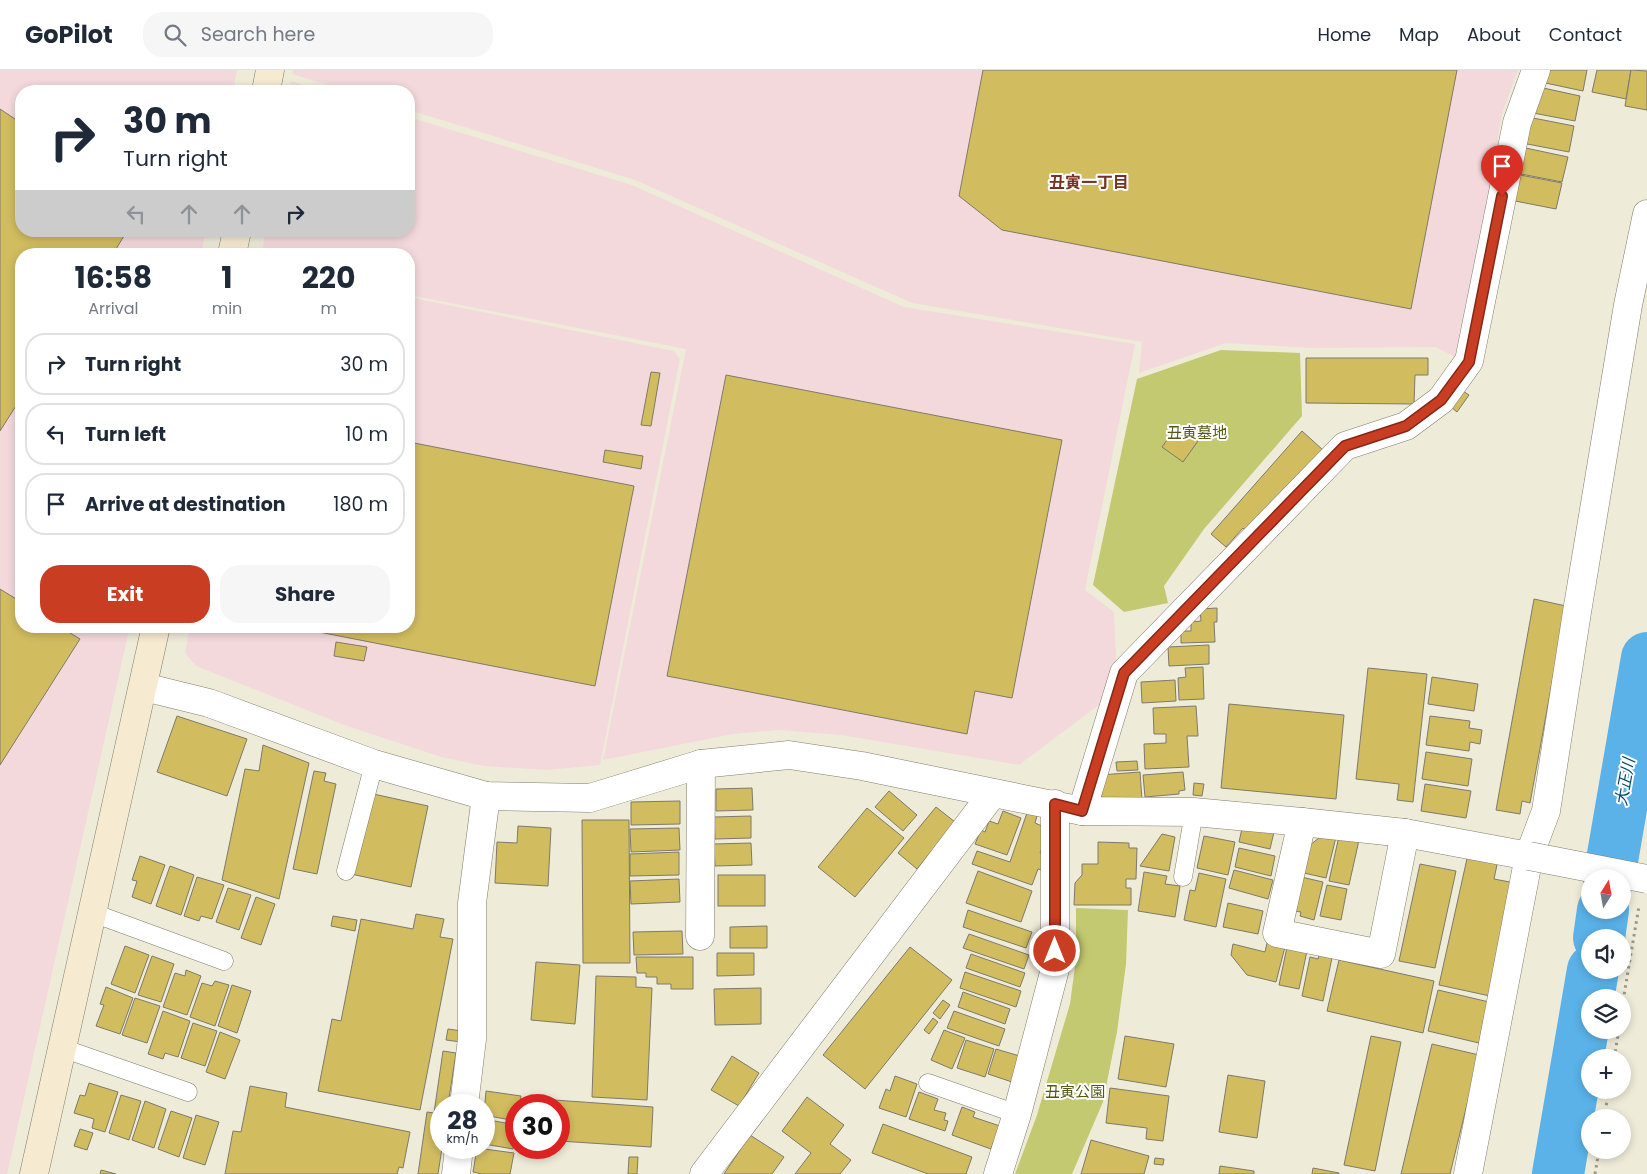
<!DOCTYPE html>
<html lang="en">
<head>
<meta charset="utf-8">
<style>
  :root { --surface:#fff; --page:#f6f6f7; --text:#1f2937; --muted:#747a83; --line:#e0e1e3; --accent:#c93e23 }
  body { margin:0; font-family:Poppins,"Noto Sans JP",sans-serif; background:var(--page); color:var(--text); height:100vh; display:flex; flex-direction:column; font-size:19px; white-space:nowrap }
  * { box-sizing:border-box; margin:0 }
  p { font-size:16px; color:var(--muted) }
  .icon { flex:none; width:28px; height:28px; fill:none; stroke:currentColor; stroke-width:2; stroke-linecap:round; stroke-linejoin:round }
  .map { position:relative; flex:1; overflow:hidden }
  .panel { position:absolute; left:15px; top:178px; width:400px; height:385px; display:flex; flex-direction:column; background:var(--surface); border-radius:20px; box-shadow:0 2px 8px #0003 }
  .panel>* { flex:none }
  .guide { position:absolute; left:15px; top:15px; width:400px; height:152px; border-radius:20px; box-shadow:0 2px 8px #0003; background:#fff; color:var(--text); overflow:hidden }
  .needle { width:32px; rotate:11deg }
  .fabs { position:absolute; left:1581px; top:799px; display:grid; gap:10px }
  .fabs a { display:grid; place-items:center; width:50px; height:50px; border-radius:50%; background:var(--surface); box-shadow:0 2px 8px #0003; font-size:25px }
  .speed { position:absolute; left:430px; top:1024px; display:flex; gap:10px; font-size:25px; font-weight:700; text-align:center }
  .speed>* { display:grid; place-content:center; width:65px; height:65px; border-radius:50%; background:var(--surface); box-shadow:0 2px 8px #0003; line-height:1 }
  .speed small { font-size:12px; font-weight:400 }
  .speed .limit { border:8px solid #d22; background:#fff; color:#111 }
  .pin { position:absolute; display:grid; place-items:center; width:42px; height:42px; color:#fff; margin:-51px -21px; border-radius:50% 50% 50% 0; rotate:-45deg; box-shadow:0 0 5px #0007 }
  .pin .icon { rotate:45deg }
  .me { position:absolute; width:55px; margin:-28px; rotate:0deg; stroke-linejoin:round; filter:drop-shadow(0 0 4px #0008) }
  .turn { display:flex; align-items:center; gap:18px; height:105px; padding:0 25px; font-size:22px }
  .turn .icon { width:65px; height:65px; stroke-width:2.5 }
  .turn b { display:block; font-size:35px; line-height:42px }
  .lanes { display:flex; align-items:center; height:48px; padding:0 25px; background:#0003; justify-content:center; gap:25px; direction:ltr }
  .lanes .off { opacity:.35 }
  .eta { display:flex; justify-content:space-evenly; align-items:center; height:85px; text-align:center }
  .eta b { font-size:30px; font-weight:700; line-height:35px }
  .cta { display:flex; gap:10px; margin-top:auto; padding:10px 25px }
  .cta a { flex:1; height:58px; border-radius:20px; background:var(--accent); color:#fff; font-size:20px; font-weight:700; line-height:58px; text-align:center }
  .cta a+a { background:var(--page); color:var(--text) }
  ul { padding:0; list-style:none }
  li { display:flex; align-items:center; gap:15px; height:62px; margin:0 10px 8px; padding:0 15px; border:2px solid var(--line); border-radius:20px }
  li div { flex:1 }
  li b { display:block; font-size:19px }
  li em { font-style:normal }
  header { display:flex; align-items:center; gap:30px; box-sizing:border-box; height:70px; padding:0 25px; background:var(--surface); border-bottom:1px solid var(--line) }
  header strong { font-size:24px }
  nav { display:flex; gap:28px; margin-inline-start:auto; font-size:18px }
  .search { width:350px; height:45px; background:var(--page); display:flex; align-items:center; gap:12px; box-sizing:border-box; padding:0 18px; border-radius:20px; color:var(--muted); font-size:19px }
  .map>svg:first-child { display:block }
  .industrial { fill:#f4d9dc }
  .green { fill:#c3c970 }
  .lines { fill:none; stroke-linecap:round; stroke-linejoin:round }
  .river { stroke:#5ab2e8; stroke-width:52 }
  .building { fill:#d1bc60; stroke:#7e7a6a }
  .lane-casing { stroke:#817d6d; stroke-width:19 }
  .street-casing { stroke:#817d6d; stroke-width:29 }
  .secondary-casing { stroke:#817d6d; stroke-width:29 }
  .path { stroke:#9a978a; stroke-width:3; stroke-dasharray:2.5 4; stroke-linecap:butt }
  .lane { stroke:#fff; stroke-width:18 }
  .street { stroke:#fff; stroke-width:28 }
  .secondary { stroke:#f6ead0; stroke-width:28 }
  .street-bridge-casing { stroke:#817d6d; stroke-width:29; stroke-linecap:butt }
  .street-bridge { stroke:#fff; stroke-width:28 }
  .route-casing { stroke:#832817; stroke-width:12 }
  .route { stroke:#c93e23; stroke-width:9 }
  .labels { text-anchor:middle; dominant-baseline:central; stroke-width:4; stroke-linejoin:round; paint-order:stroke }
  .park-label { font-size:15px; fill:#565916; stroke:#fff }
  .neighbourhood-label { font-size:16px; font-weight:bold; fill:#773224; stroke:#fff }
  .water-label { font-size:16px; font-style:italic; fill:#00496c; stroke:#fff }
</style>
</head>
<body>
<header>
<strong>GoPilot</strong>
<div class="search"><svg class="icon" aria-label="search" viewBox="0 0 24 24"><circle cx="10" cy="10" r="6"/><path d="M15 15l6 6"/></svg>Search here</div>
<nav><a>Home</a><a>Map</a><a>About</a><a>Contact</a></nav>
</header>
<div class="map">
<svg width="1647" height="1104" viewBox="0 0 1647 1104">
  <rect width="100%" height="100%" fill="#efebd9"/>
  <g class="industrial">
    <path d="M0,0h237l-4,21h-212v140h185l-5,23h-180v372h109l-123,548h-7z"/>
    <path d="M293,0h1225l-16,43 -42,246 -25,-12 -125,1 -84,-5 -87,30 3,-31 -230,-39 -277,-123 -226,-70v-19h-62l-55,-17z"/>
    <path d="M291,11l32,10h-34z"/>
    <path d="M409,47l223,68 272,122 231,37 -50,246 29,22 2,45 -13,45 -84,63 -178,-30 -63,-5 -45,4 -130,26 83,-411 -277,-54v-41h-147l3,-23h144z"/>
    <path d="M409,227l265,54 6,8 -80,406 -53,5 -63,-4 -43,-9 -97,-32 -148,-59 -11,-13 5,-27h219z"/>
  </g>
  <g class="green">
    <path d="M1221,280l79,3 2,63 -98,113 -40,57 4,17 -44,9 -31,-27 44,-206z"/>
    <path d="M1076,838l52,2 -2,54 -9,68 -14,70 -31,72h-57l22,-59 33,-111 6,-45z"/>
  </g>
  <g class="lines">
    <g class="river">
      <path d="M1609,808l38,-220"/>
      <path d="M1599,868l4,-28"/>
      <path d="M1558,1104l35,-204"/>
    </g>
  </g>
  <g class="building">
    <path d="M983,0h474l-46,239 -409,-79 -43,-34z"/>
    <path d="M1539,0h48l-4,21 -47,-10z"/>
    <path d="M1597,0h34l-5,29 -34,-7z"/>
    <path d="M1631,0l16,1v39l-22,-4z"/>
    <path d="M1534,16l46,10 -5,25 -47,-9z"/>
    <path d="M0,39l21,14v108h106l-14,23h-92v144l-21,33z"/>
    <path d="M1528,47l46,9 -5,26 -47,-9z"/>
    <path d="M1521,77l47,10 -6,25 -46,-9z"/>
    <path d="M1515,104l47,9 -6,26 -46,-9z"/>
    <path d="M1306,288h122v17h-13l-1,29 -108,-1z"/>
    <path d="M651,302l9,1 -9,53 -10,-1z"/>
    <path d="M726,305l336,65 -50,258 -37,-7 -8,43 -300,-58z"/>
    <path d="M1463,321l6,4 -12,17 -6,-5z"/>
    <path d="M1177,356l21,15 -15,21 -21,-15z"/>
    <path d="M1302,361l21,19 -74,84 -6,-6 -17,19 -15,-13z"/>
    <path d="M409,372l225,44 -39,200 -307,-60h121z"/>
    <path d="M605,380l38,6 -2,13 -38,-7z"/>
    <path d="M0,519l21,13v24h38l21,13 -80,126z"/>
    <path d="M1534,529l32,7 -36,197 -8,-2 -2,13 -24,-4z"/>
    <path d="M1217,538v14h-3l1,20 -34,1v-12h10v-9l10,-1 -1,-12z"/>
    <path d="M336,572l31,5 -3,14 -30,-5z"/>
    <path d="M1209,575v19l-40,2 -1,-19z"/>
    <path d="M1203,597l1,32 -25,1 -1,-22 8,-1 -1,-9z"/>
    <path d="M1368,598l59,6 -14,128 -16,-2 2,-16 -43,-5z"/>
    <path d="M1432,607l46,7 -4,27 -46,-7z"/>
    <path d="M1175,610l1,21 -34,2 -1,-21z"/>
    <path d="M1229,634l115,11 -8,84 -115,-11z"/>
    <path d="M1196,636l2,30h-11l2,31 -44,2 -1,-25 22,-1v-9h-12l-1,-26z"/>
    <path d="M177,646l70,23 -20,57 -70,-24z"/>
    <path d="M1430,646l40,5 -1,7 13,2 -2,14 -10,-2 -1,9 -43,-6z"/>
    <path d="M263,675l46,18 -30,136 -57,-19 23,-111 14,2z"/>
    <path d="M1426,682l46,7 -4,27 -46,-7z"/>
    <path d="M1137,691l1,9 -21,1 -1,-9z"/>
    <path d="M314,701l12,2 -2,8 12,3 -19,90 -24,-5z"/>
    <path d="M1140,702l2,28 -41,2 -1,-27z"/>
    <path d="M1183,702l2,18 -6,1v3l-34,3 -2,-22z"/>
    <path d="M1194,713l10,1 -2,12 -9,-1z"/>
    <path d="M1425,714l46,7 -5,27 -45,-7z"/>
    <path d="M752,718l1,22 -37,1v-22z"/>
    <path d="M889,721l28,24 -14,16 -28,-24z"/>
    <path d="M369,723l59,13 -17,81 -60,-13z"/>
    <path d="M680,731v23l-49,1v-23z"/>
    <path d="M936,737l19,15 -38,47 -19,-16z"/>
    <path d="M867,738l37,30 -49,59 -37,-30z"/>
    <path d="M1003,741l18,7 -14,37 -32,-11 6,-14 4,2 4,-11 9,3z"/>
    <path d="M1027,743l10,3 -2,7 14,6 -9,24 7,2 -5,15 -4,-1 -6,16 -60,-21 5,-13 33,11z"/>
    <path d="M751,746v22l-36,1 -1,-22z"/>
    <path d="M582,750h47l1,143h-47z"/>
    <path d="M1243,754l31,8 -4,17 -31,-7z"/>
    <path d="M518,756l33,2 -3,58 -53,-3 2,-41 20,1z"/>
    <path d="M679,758l1,22 -49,2 -1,-23z"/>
    <path d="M1162,764l13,3 -6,34 -29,-5z"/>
    <path d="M1324,764l12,3 -10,41 -22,-5 6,-28z"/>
    <path d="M1204,766l31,6 -7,33 -31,-7z"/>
    <path d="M1339,766l20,4 -10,45 -20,-4z"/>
    <path d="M1098,772l31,1v5h8l-1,31h-10v9h5v17h-57l1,-22 7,-8v-11h16z"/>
    <path d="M751,773l1,22 -37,1 -1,-22z"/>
    <path d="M1239,778l36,8 -4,20 -36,-9z"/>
    <path d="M679,782v23l-49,1v-22z"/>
    <path d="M1468,784l30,6 -4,19 21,4 -25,113 -51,-11z"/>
    <path d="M140,786l25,9 -14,39 -19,-7 5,-16 -5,-1z"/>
    <path d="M1420,794l36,7 -21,97 -36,-7z"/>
    <path d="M170,796l24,9 -13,40 -25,-9z"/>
    <path d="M1234,800l39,10 -5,19 -39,-11z"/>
    <path d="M978,801l54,20 -11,31 -55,-19z"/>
    <path d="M1144,802l23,4 -2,8 15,2 -5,31 -37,-6z"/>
    <path d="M1199,803l27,6 -10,48 -32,-7 6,-30 5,1z"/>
    <rect x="718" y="805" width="47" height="31"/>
    <path d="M197,807l27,8 -12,34 -11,-3 -2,5 -15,-5z"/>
    <path d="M1301,807l22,5 -9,38 -14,-4 1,-4 -7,-1z"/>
    <path d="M679,809l1,23 -49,2 -1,-23z"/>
    <path d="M1327,815l20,4 -6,31 -21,-4z"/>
    <path d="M228,818l23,7 -12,35 -23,-8z"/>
    <path d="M256,827l19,7 -14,41 -20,-7z"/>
    <path d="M1228,833l35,8 -5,23 -35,-7z"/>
    <path d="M968,840l64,22 -6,16 -63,-21z"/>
    <path d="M416,844l28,5 -4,18 13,2 -33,171 -102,-19 14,-72 9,2 20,-102 52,10z"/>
    <path d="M333,846l24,4 -2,11 -24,-5z"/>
    <path d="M767,856v22h-37v-21z"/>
    <path d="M682,861l1,23 -49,1 -1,-23z"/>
    <path d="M969,864l60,21 -5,14 -61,-21z"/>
    <path d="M1267,873l18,4 -9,35 -29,-7 -16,-20 2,-11 32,8z"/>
    <path d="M125,876l24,9 -14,38 -24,-9z"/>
    <path d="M910,877l42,33 -87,109 -42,-34z"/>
    <path d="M1287,877l20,4 -8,38 -20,-4z"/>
    <path d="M1320,881l13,2 -10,48 -21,-5 8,-39 8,2z"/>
    <path d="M717,883h37v22l-37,1z"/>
    <path d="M971,884l54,19 -5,14 -54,-19z"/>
    <path d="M152,886l22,8 -13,38 -23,-7z"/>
    <path d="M636,887h57v32h-22v-5h-14v-7h-11v-4h-9z"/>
    <path d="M1339,890l95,21 -11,52 -96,-22z"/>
    <path d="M536,892l44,3 -5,59 -44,-4z"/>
    <path d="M186,900l15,6 -14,39 -24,-8 12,-34 10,3z"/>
    <path d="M965,902l56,19 -5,16 -56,-19z"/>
    <path d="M596,906l40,1v10l16,1 -5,112 -55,-3z"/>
    <path d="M215,911l14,4 -14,41 -25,-9 12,-34 10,3z"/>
    <path d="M232,915l19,6 -14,42 -19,-7z"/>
    <path d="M106,917l27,11 -13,36 -24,-8 8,-21 -4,-1z"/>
    <path d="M761,918v36l-46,1 -1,-36z"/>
    <path d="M1438,920l51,12 -10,41 -51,-12z"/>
    <path d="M963,922l47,17 -5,15 -47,-17z"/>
    <path d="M135,928l25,8 -13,37 -25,-8z"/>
    <path d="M943,930l7,5 -10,14 -7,-6z"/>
    <path d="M163,941l27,10 -12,36 -13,-4 -2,6 -15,-5z"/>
    <path d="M954,941l51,18 -6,17 -52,-18z"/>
    <path d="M933,948l5,4 -9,12 -5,-4z"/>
    <path d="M193,953l24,8 -12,35 -24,-8z"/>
    <path d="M448,959l14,2 -1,11 -15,-2z"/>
    <path d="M944,960l21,8 -13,31 -21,-9z"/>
    <path d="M220,962l20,8 -15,39 -19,-7z"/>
    <path d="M1125,966l49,8 -8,43 -48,-8z"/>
    <path d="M1371,966l30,6 -26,129 -31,-6z"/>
    <path d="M966,970l28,9 -9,28 -28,-9z"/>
    <path d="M1432,974l47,11 -29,119h-49z"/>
    <path d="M996,979l27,8 -8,26 -27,-9z"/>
    <path d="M443,981l13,2 -8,52h-7l1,43 -4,26h-20l9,-62 7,1z"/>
    <path d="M732,986l27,17 -20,33 -28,-16z"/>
    <path d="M1228,1005l37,6 -8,57 -38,-6z"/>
    <path d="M895,1006l22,8 -11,33 -27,-9 7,-19 4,2z"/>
    <path d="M89,1013l29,9 -13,40 -13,-4 2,-9 -20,-6 6,-18 5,1z"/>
    <path d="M250,1016l37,7 -2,14 125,25 -7,36 -4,-1 -2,7h-172l8,-43 8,1z"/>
    <path d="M1110,1018l59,8 -6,45 -17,-2 1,-11 -41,-5z"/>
    <path d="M486,1021l35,5 -1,9h-4v16l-32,-6z"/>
    <path d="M919,1022l19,7 -4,11 12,3 -2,7 4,1 -3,10 -36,-12z"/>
    <path d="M121,1025l20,6 -12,39 -20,-7z"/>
    <path d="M807,1027l37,28 -14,19 21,16 -11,14h-45l16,-21 -29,-22z"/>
    <path d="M526,1028l127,9 -2,40 -92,-6v-36h-33z"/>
    <path d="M145,1031l21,8 -12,39 -22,-8z"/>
    <path d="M962,1037l13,5 -2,5 27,9 -9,23 -39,-14z"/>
    <path d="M171,1041l21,7 -13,39 -21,-8z"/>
    <path d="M196,1045l23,7 -14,43 -22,-7z"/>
    <path d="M484,1049l32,6 -3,24 -29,-5z"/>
    <path d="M883,1054l89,33 -6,17h-38l-56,-21z"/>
    <path d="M80,1059l13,4 -6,17 -13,-4z"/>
    <path d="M750,1065l34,22 -12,17h-48z"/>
    <path d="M1091,1070l58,16 -5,18h-63z"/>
    <path d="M477,1078l37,5 -4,21h-28l-9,-2z"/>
    <path d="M629,1087h9l-1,17h-9z"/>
    <path d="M1155,1088l9,1 -1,6 -9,-1z"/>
    <path d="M1220,1096l34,5v3h-35z"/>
    <path d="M1313,1098l26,5v1h-27z"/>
    <path d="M101,1100l15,4h-16z"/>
  </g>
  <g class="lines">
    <g class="lane-casing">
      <g id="lane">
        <path d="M346,801l28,-107"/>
        <path d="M1183,807l11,-65"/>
        <path d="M93,843l131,48"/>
        <path d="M62,978l126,44"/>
        <path d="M928,1013l89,31"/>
      </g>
    </g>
    <g class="street-casing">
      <g id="street">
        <path d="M144,617l65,16 165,61 112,32 104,2 111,-34 88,-9 73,11 220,45 112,1 108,10 103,11 124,23"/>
        <path d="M1082,741l42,-138 221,-227 61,-20 35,-26 28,-39 48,-238 19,-53"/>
        <path d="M1302,752l-25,111 104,21 24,-121"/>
        <path d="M700,866l1,-172"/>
        <path d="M464,1035l8,-66v-136l14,-107"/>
        <path d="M456,1104l3,-26"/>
        <path d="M704,1104l289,-381"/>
        <path d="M998,1104l19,-60 38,-145v-165"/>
        <path d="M1468,1104l61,-318 17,-45 31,-199 51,-307 19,-91"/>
      </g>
    </g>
    <g class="secondary-casing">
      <g id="secondary">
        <path d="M266,21l4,-21"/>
        <path d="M232,184l5,-23"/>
        <path d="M34,1104l122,-548"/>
      </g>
    </g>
    <g class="path">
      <path d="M1622,937l17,-101"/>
      <path d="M1614,988l5,-28"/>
      <path d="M1604,1048l5,-28"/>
      <path d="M1595,1104l4,-24"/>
    </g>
    <use href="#lane" class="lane"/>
    <use href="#street" class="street"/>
    <use href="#secondary" class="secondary"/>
    <g class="street-bridge-casing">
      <path id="street-bridge" d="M1529,786l118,23"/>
    </g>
    <use href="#street-bridge" class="street-bridge"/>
  </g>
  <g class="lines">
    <g class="route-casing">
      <path id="route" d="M1055,881v-147l27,7 42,-138 221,-227 61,-20 35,-26 28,-38 33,-166"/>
    </g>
    <use href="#route" class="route"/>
  </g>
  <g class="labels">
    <g class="park-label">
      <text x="1197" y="362">丑寅墓地</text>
      <text x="1075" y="1021">丑寅公園</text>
    </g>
    <g class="neighbourhood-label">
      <text x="1089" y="112">丑寅一丁目</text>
    </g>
    <g class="water-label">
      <text transform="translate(1625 712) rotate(-80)">大正川</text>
    </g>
  </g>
</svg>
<div class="fabs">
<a><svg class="needle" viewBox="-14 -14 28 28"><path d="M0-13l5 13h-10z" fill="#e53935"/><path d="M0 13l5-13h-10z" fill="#747a83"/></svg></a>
<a><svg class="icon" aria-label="sound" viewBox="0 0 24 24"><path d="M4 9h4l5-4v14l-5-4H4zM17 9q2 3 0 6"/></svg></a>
<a><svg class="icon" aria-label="layers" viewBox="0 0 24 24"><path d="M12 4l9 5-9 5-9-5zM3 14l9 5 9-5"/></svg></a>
<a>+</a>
<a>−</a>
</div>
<div class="speed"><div>28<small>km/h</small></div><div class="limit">30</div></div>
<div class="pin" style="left:1502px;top:126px;background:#d93025"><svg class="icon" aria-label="arrive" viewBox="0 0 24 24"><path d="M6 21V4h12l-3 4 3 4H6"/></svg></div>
<svg class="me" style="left:1055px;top:881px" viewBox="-20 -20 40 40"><circle r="17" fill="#c93e23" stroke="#fff" stroke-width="3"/><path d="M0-11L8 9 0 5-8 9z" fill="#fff"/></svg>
<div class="guide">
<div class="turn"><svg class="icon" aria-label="right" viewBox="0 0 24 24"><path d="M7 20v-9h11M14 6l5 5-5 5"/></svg><div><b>30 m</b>Turn right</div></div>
<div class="lanes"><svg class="icon off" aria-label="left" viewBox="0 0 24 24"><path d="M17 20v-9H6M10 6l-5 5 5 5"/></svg><svg class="icon off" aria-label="ahead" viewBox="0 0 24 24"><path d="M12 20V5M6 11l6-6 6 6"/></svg><svg class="icon off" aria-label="ahead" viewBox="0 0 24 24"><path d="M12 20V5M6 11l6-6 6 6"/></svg><svg class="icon" aria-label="right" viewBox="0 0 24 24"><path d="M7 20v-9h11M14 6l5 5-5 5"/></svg></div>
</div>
<section class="panel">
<div class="eta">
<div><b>16:58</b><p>Arrival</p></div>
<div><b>1</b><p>min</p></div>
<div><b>220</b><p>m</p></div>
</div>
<ul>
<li><svg class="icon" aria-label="right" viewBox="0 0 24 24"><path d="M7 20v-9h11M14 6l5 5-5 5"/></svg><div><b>Turn right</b></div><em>30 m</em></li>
<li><svg class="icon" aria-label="left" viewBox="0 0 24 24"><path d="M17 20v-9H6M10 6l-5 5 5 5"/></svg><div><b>Turn left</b></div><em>10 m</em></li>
<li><svg class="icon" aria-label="arrive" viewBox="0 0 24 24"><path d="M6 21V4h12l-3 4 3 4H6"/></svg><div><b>Arrive at destination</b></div><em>180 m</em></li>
</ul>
<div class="cta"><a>Exit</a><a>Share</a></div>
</section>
</div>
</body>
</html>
